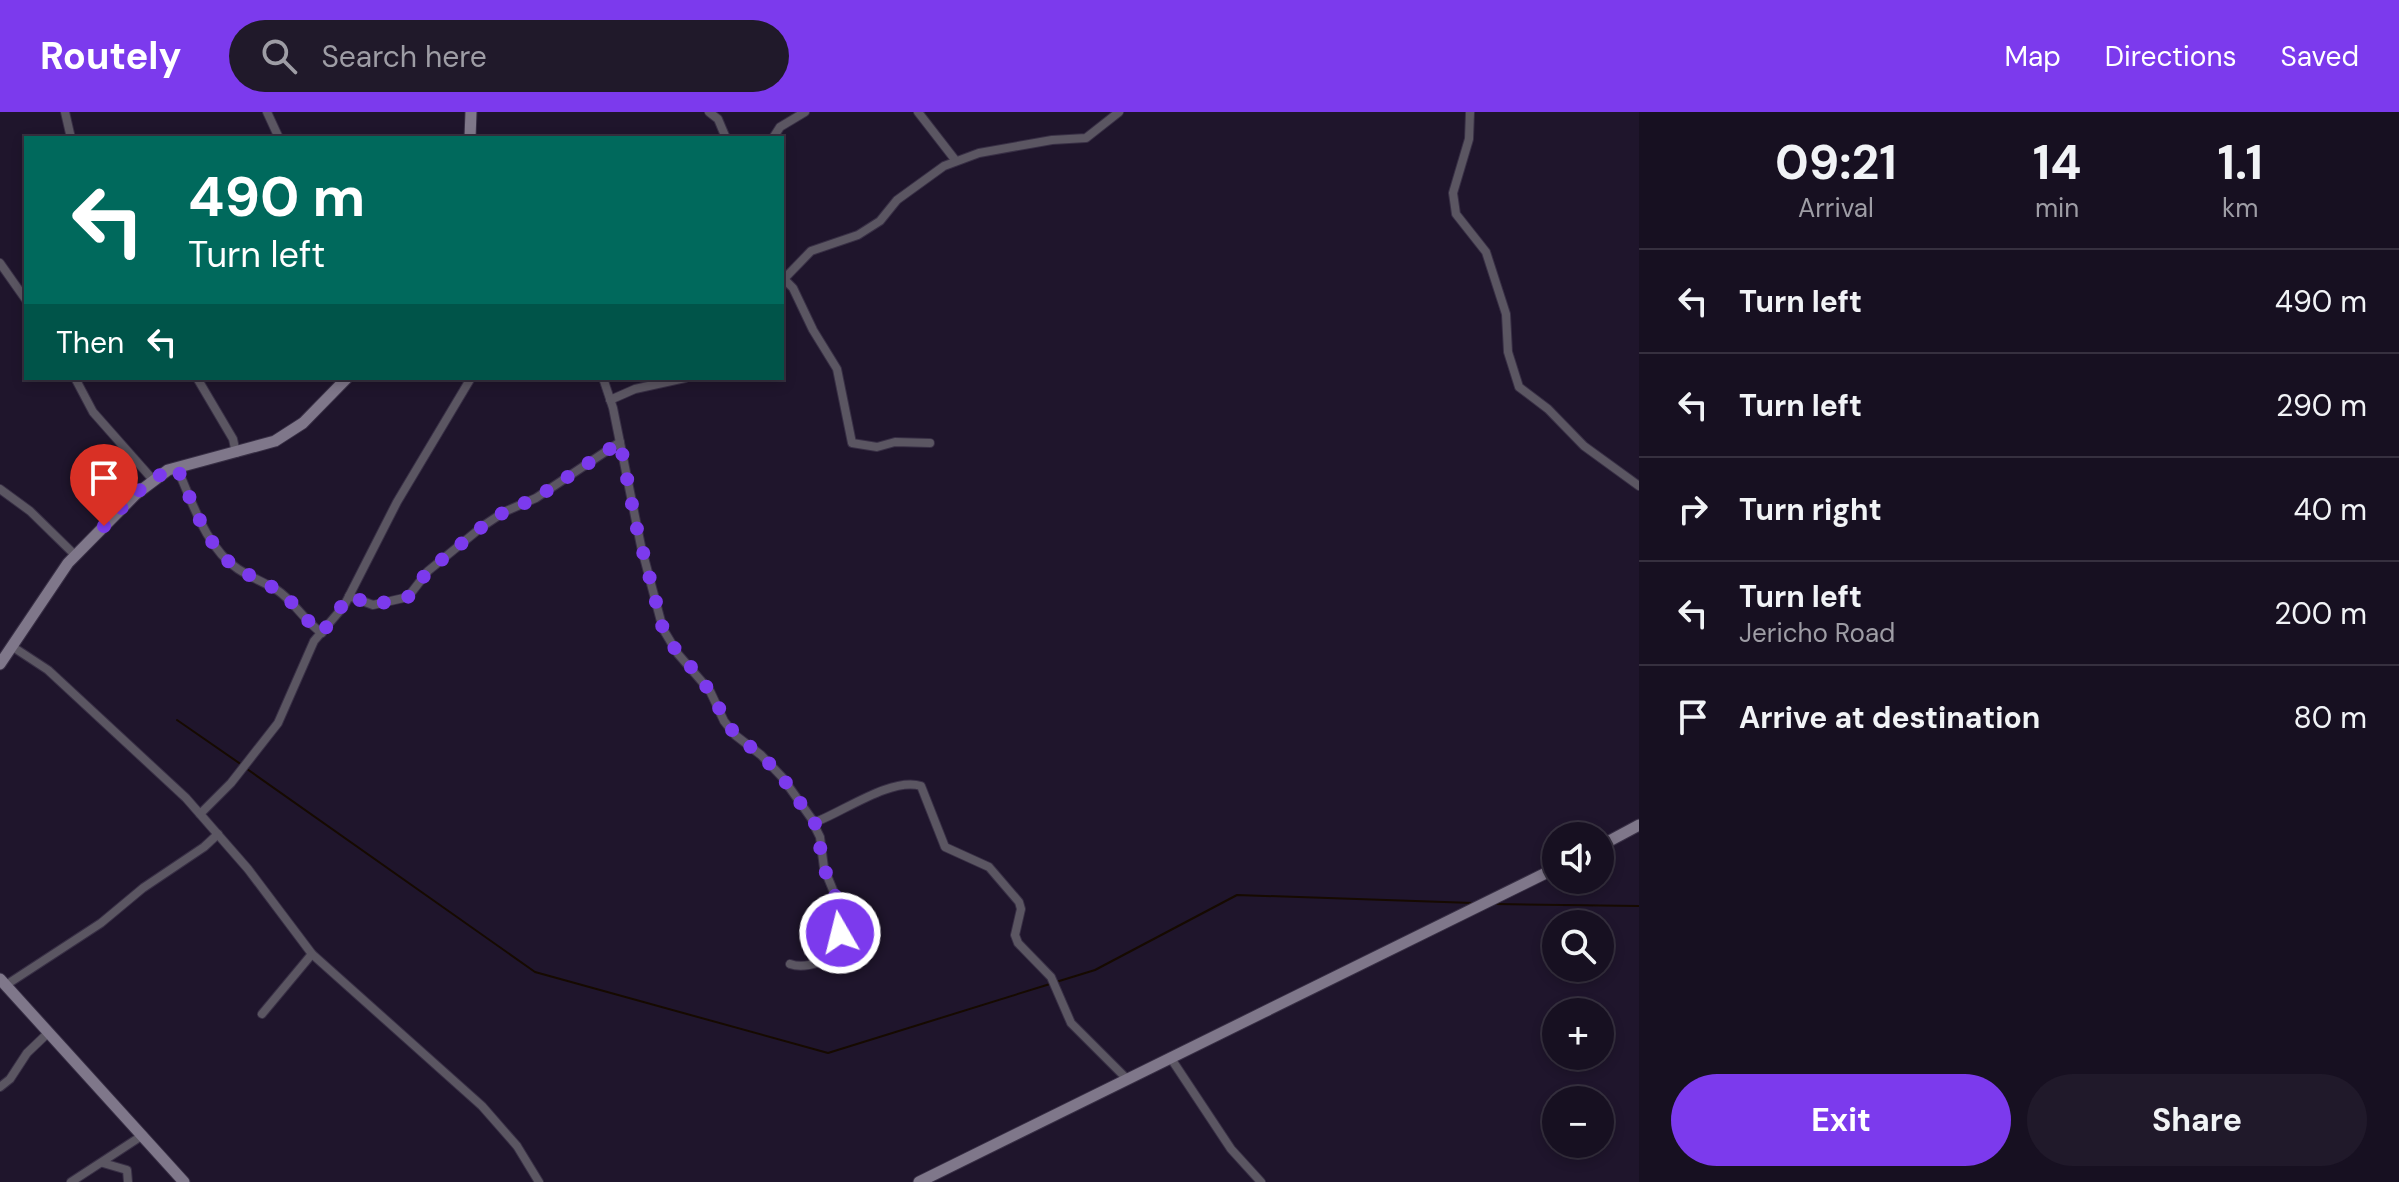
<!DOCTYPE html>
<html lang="en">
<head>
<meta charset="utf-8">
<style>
  :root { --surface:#171021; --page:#20192a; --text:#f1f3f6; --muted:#9e9da5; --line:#36303f; --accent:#7c3aed }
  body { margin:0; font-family:"DM Sans",sans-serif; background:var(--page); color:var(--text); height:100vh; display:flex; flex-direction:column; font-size:30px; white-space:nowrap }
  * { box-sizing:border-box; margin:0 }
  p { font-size:26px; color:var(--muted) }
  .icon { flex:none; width:44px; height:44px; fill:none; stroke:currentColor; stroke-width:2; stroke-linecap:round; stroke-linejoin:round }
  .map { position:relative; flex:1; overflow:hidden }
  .details { display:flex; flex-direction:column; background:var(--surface); width:760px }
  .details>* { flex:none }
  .top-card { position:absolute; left:24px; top:24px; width:760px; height:244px; border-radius:0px; box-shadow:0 4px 12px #0003,0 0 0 2px var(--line); background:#00695c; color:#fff; overflow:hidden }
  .controls { position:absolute; left:1542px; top:710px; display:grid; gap:16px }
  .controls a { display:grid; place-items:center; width:72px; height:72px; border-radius:50%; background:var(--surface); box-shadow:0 4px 12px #0003,0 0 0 2px var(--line); font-size:40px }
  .pin { position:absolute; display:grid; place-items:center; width:68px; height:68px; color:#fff; margin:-82px -34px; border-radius:50% 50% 50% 0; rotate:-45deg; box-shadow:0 0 8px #0007 }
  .pin .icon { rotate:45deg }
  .me { position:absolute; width:88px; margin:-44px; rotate:352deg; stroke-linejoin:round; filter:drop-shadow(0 0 6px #0008) }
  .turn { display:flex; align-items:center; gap:28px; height:168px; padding:0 32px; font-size:36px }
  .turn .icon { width:104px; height:104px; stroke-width:2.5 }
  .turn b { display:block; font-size:56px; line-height:68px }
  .then { display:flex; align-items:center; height:76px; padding:0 32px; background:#0003; gap:16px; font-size:30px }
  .eta { display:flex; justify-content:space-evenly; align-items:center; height:136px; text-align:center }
  .eta b { font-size:48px; font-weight:700; line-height:56px }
  .button { display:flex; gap:16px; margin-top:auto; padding:16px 32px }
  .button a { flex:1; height:92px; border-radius:48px; background:var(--accent); color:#fff; font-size:32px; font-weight:700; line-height:92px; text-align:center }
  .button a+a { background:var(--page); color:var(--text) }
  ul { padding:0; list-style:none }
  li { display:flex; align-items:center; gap:24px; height:104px; padding:0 32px; border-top:2px solid var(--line) }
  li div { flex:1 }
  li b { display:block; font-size:30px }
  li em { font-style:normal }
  header { display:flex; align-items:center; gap:48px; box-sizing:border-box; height:112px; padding:0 40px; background:var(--accent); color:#fff }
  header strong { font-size:38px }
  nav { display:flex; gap:44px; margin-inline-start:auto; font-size:28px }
  .search { width:560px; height:72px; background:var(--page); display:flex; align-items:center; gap:20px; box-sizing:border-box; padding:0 28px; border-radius:44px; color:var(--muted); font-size:30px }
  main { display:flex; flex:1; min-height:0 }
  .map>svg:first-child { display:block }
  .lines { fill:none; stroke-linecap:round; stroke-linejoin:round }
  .stream { stroke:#160a00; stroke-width:2 }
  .street-casing { stroke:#382f45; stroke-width:10 }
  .secondary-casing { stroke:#382f45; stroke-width:13 }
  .street { stroke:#5b5662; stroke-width:8 }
  .secondary { stroke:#7f778a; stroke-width:11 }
  .route { stroke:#7c3aed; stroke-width:14; stroke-dasharray:0 25.2 }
</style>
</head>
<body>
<header>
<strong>Routely</strong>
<div class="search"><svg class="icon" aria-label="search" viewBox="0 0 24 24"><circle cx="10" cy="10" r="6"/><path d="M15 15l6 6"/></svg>Search here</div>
<nav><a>Map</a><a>Directions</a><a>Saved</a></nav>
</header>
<main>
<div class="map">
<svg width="1639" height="1070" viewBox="0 0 1639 1070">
  <rect width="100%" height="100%" fill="#1f152c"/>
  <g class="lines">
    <g class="stream">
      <path d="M177,608l65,45"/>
      <path d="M247,657l288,203 293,81 222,-69"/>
      <path d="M1496,792l143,2"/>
      <path d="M1056,870l39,-12 142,-75 236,8"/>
    </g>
    <g class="street-casing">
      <g id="street">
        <path d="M65,0l6,26"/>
        <path d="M267,0l12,26"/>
        <path d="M709,0l9,7 8,19"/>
        <path d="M918,0l38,49"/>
        <path d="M1470,0l-1,27 -16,54 3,21 30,38 20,62 2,38 11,35 29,22 36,37 55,40"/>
        <path d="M773,26l7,-11 25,-15"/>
        <path d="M0,151l26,37"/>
        <path d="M784,167l9,9 20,42 24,39 15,74 25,4 18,-5 35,1"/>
        <path d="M782,169l29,-30 47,-16 22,-14 17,-21 47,-34 35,-13 73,-13 34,-2 33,-26"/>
        <path d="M75,266l18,34 61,69"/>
        <path d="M197,266l36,61 3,14"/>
        <path d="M603,266l10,30 28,138 22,83 15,25 32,37 14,30 11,14 26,20 21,22 34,48"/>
        <path d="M610,288l25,-11 50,-11"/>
        <path d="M177,356c15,33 29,80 61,101 12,8 26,13 39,21 17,11 27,31 45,43"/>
        <path d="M0,377l30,22 45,44"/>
        <path d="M349,484l24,9 35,-8 20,-26 55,-45 21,-14 32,-14 84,-56"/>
        <path d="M13,535l35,23 138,128 62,71 64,85 170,152 35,40 22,36"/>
        <path d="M200,702l31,-31 47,-60 36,-82 30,-35 53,-104 74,-124"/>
        <path d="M790,852c16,6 37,-4 51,-12l-6,-57 -11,-27 -4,-31 -5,-10 3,-6c26,-10 74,-44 103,-35l24,61 44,20 30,35 2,7 -6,26 3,8 33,34 20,46 55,55"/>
        <path d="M6,873l95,-62 42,-35 61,-41 14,-13"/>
        <path d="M262,902l50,-60"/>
        <path d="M1170,945l61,92 30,33"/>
        <path d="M0,975l10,-8 17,-26 22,-21"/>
        <path d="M103,1051l24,7 1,12"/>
        <path d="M71,1070l72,-47"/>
      </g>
    </g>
    <g class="secondary-casing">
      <g id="secondary">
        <path d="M470,26l1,-26"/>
        <path d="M0,552l68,-101 68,-69 32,-24 107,-29 28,-18 44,-45"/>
        <path d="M1600,734l39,-21"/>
        <path d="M0,867l184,203"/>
        <path d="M919,1070l637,-314"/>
      </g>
    </g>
    <use href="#street" class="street"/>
    <use href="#secondary" class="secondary"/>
  </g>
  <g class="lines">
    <path class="route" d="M104,414c20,-20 45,-51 73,-58 15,32 29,80 61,101 12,7 26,13 39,21 17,11 27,30 45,43l27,-37 24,9 35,-8 20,-26 55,-45 21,-14 32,-14 84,-56 16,83 27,104 15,25 22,22 35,59 26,20 21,22 34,48 8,43 11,27 5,38"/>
  </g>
</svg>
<div class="controls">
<a><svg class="icon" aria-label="sound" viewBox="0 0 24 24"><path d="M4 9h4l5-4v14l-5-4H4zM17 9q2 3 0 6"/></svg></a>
<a><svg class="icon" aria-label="search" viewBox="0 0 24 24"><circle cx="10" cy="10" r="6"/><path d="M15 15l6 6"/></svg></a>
<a>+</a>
<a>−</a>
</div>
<div class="pin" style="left:104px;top:414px;background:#d93025"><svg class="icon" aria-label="arrive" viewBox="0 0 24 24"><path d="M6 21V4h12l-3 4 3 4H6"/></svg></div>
<svg class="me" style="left:840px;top:821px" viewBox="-20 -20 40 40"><circle r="17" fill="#7c3aed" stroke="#fff" stroke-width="3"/><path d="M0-11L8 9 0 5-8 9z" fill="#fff"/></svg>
<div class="top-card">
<div class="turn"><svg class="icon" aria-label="left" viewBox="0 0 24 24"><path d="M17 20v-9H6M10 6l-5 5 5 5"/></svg><div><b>490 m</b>Turn left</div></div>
<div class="then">Then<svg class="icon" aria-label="left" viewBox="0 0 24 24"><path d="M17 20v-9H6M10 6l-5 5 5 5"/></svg></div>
</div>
</div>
<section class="details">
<div class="eta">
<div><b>09:21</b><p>Arrival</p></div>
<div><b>14</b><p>min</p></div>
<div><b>1.1</b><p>km</p></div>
</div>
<ul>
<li><svg class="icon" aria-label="left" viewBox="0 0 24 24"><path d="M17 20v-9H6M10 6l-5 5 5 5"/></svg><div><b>Turn left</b></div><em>490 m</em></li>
<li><svg class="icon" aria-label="left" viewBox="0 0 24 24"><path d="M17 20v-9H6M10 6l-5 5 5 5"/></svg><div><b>Turn left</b></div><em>290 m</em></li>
<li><svg class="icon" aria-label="right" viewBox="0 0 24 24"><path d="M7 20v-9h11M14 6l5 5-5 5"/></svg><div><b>Turn right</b></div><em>40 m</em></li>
<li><svg class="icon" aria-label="left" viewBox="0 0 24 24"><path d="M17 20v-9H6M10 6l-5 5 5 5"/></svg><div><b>Turn left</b><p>Jericho Road</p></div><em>200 m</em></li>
<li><svg class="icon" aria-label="arrive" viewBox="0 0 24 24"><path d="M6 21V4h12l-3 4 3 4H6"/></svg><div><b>Arrive at destination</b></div><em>80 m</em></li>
</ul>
<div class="button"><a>Exit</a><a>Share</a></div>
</section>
</main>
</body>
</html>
